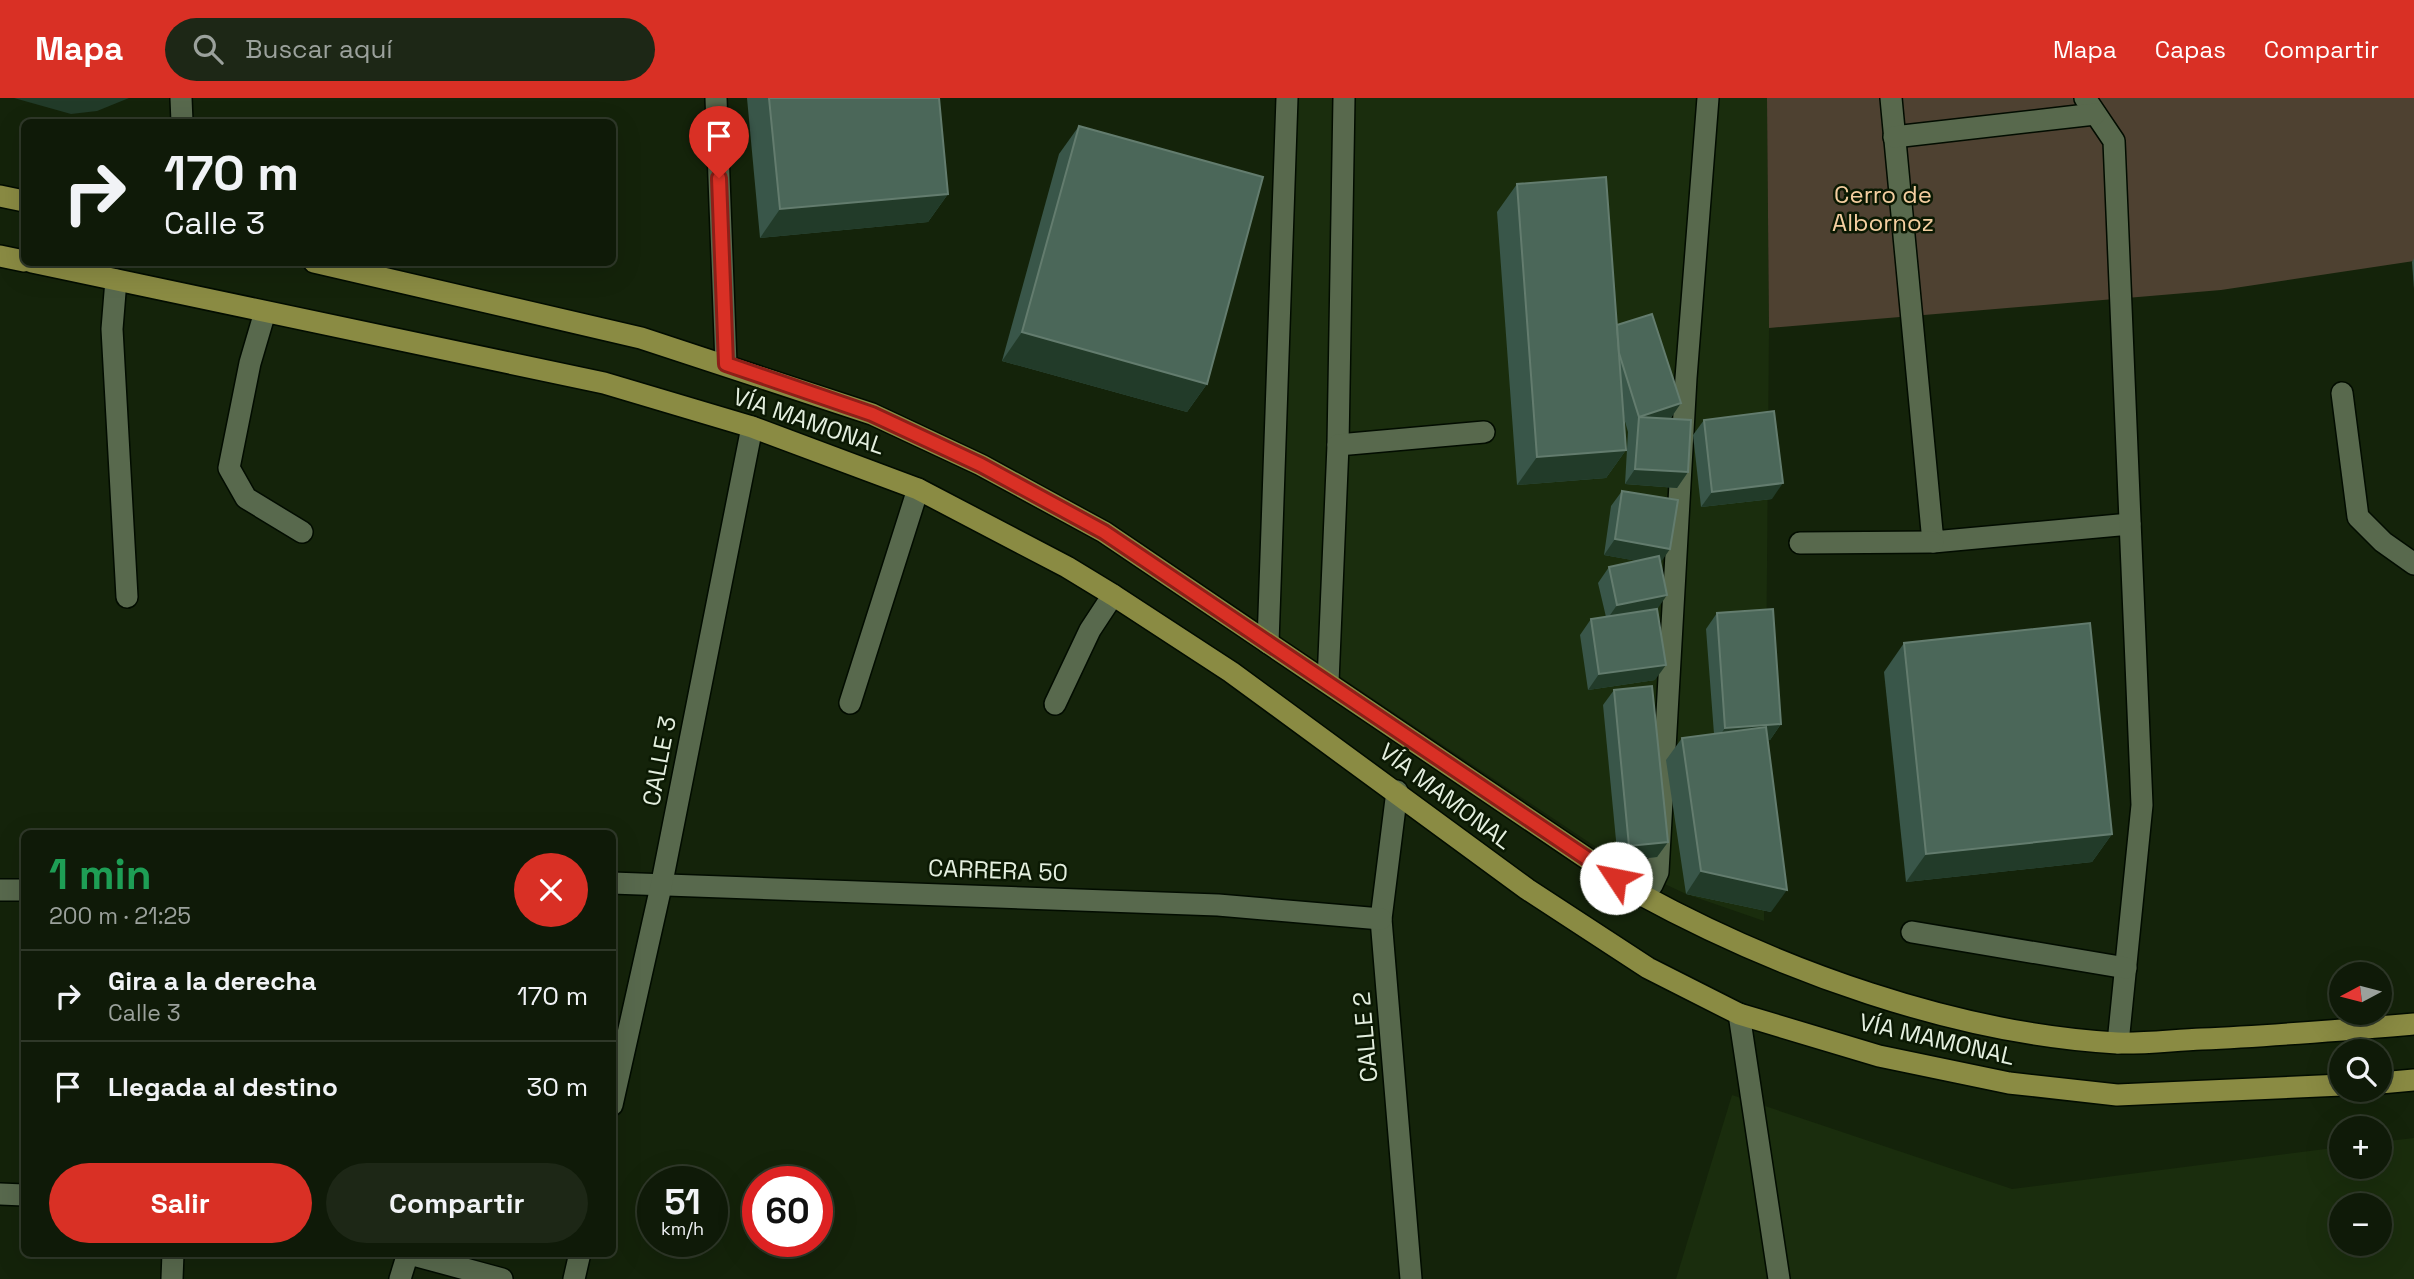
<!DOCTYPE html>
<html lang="es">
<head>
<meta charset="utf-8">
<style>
  :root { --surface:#0f1a08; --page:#1d2716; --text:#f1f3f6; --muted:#9ba19c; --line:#2f3829; --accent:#d93025 }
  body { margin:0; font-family:"Space Grotesk",sans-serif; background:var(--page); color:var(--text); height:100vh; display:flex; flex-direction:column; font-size:26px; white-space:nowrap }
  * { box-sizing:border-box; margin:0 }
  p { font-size:23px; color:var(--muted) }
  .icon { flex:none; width:38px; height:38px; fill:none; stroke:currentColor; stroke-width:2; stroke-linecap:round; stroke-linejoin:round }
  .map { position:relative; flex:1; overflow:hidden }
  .sheet { position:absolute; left:21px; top:732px; width:595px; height:427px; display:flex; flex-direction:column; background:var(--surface); border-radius:10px; box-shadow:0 7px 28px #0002,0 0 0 2px var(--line) }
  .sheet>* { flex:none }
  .guide { position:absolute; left:21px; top:21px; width:595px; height:147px; border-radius:10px; box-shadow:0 7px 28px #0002,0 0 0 2px var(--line); background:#0f1a08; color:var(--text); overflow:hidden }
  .needle { width:46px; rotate:263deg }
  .fabs { position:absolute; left:2329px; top:864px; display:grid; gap:14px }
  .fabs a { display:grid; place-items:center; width:63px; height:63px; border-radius:50%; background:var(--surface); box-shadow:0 7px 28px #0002,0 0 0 2px var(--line); font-size:35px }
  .speed { position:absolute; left:637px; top:1068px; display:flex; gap:14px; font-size:35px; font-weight:700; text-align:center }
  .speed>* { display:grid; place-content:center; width:91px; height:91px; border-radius:50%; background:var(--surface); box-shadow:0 7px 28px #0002,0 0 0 2px var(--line); line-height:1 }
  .speed small { font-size:18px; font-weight:400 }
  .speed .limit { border:10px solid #d22; background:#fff; color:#111 }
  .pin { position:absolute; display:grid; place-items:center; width:60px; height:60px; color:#fff; margin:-72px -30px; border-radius:50% 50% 50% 0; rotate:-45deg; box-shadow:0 0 7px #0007 }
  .pin .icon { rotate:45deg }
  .me { position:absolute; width:77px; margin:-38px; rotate:304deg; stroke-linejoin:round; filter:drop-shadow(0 0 5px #0008) }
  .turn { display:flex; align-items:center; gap:24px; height:147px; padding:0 28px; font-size:32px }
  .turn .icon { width:91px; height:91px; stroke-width:2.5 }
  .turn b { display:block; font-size:49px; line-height:60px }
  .round { display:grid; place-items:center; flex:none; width:74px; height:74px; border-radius:37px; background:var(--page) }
  .overview { display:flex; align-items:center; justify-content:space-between; height:119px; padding:0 28px }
  h1 { font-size:42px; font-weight:600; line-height:52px; color:#1e9e55 }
  .action { display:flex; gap:14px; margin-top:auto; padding:14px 28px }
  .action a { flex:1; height:80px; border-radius:42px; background:var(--accent); color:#fff; font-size:28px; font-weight:600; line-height:80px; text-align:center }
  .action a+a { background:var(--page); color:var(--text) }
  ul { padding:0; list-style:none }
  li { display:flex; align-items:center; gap:21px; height:91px; padding:0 28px; border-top:2px solid var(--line) }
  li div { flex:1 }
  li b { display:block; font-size:26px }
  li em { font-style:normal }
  header { display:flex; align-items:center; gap:42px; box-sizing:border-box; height:98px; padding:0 35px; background:var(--accent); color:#fff }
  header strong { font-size:33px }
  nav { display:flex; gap:38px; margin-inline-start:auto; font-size:24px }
  .search { width:490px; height:63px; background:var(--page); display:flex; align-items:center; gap:18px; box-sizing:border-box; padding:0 24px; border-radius:38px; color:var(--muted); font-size:26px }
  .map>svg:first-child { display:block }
  .built { fill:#1a2d0d; fill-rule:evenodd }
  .green { fill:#4e4131 }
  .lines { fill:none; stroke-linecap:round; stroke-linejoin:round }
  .minor-casing { stroke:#020c00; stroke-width:24 }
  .major-casing { stroke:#020c00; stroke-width:24 }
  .minor { stroke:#58694d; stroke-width:21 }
  .major { stroke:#8a8b43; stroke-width:21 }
  .wall { fill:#395649 }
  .shaded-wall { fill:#223b29 }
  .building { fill:#4b6759; stroke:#637c6e; stroke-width:2 }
  .route-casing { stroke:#8d1f18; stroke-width:18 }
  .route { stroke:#d93025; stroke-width:12 }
  .labels { text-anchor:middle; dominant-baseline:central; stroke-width:5; stroke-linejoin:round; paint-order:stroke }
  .park-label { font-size:24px; fill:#f4cea0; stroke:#0b1903 }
  .street-label { font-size:24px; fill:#e4efdf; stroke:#0b1903 }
</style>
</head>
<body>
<header>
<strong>Mapa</strong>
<div class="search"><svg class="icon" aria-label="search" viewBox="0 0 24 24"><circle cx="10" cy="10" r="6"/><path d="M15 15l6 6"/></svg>Buscar aquí</div>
<nav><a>Mapa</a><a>Capas</a><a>Compartir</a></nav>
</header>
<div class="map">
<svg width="2414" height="1181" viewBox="0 0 2414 1181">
  <rect width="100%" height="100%" fill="#14230a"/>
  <g class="built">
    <path d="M1275,0h492l2,230 -5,593 -78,-27 -66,-31 -362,-241z"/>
    <path d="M1732,997l280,94 329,-42 1,20h38v-25l34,-4v141h-738zM2342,1108h38v38h-38z"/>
  </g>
  <path class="green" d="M1767,0h647v163l-193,29 -452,38z"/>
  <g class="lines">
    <g class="minor-casing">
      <g id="minor">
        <path d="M181,0l1,24"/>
        <path d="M716,0l10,266"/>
        <path d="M1891,0l42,444 197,-18"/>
        <path d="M2085,0l29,43 28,664 -24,238"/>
        <path d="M1894,39l201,-23"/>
        <path d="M116,182l-4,49 15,268"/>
        <path d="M265,214l-15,51 -21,105 17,30 56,34"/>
        <path d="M2342,295l16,124 25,25 31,22"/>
        <path d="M1338,347l6,-347"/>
        <path d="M1800,445l133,-1"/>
        <path d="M1268,545l19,-545"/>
        <path d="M1328,584l10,-237 146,-13"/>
        <path d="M850,605l68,-214"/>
        <path d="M1055,606l35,-74 23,-35"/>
        <path d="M1397,693l-16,128 30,360"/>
        <path d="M612,785l606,22 163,14"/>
        <path d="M0,792h24"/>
        <path d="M1638,795l14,-8 6,-13 28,-494 22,-280"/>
        <path d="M1912,834l214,36"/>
        <path d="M1739,916l40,265"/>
        <path d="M612,1007l50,-223 90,-455"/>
        <path d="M0,1096l24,1"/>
        <path d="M406,1155l96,26"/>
        <path d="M172,1181l1,-26"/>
        <path d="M400,1181l8,-26"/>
        <path d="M574,1181l6,-26"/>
      </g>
    </g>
    <g class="major-casing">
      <g id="major">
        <path d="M0,98l24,5"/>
        <path d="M0,158l24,5"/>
        <path d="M32,164l572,121 148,44 166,62 149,78 46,28 118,77 296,217 121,79 91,46 140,42 130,27 108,12 225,-10"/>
        <path d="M314,164l327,76 231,76 109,51 123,67 534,361c141,77 317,141 479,150 28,1 57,-3 85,-4 71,-3 141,-9 212,-15"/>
        <path d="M2380,985l34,-3"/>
      </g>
    </g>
    <use href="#minor" class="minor"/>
    <use href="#major" class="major"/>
  </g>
  <g class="wall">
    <path d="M747,0h192l9,96 -20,28 -168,16z"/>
    <path d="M1079,28l128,258 -20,28 -185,-51 57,-207z"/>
    <path d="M1517,86l100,141 64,78 -11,16 18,53 -11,16 -52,-4 3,-52 -4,-14 2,32 -20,28 -89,7 -20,-273z"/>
    <path d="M2414,160v31l-2,-27z"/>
    <path d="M1704,322l68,79 -71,8 -8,-72z"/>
    <path d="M1622,393l38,72 -5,117 -67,10 -8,-55 11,-16 15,-2 -8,-34 11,-16 29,-6 -34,-6 7,-49z"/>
    <path d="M1717,515l64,111 -11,16h-2l3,172 -85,-18 -20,-134 16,-22 32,-4 -8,-105z"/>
    <path d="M1904,545l208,191 -20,28 -186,20 -22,-210z"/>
    <path d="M1614,592l54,152 -11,15 -39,4 -15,-156z"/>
  </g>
  <g class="shaded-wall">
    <path d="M14,0h115l-32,13 -26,3z"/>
    <path d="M948,96l-20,28 -168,16 20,-29z"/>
    <path d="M1022,234l185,52 -20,28 -185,-51z"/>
    <path d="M1681,305l-11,16 -31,-2z"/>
    <path d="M1626,352l-20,28 -89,7 20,-28z"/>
    <path d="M1635,371l53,3 -11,16 -52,-4z"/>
    <path d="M1783,385l-11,16 -71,8 11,-15z"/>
    <path d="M1615,441l55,10 -11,16 -55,-10z"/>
    <path d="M1667,497l-11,16 -50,10 11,-16z"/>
    <path d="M1666,567l-11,15 -67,10 11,-16z"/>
    <path d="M1781,626l-11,16 -56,4 11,-16z"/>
    <path d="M2112,736l-20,28 -186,20 20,-28z"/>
    <path d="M1668,744l-11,15 -39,4 11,-15z"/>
    <path d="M1701,773l86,19 -16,22 -85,-18z"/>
  </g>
  <g class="building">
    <path d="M769,0h170l9,96 -168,15z"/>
    <path d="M1079,28l184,51 -56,207 -185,-52z"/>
    <path d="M1606,79l20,273 -89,7 -20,-273z"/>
    <path d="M1652,216l29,89 -42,14 -20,-64 -2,-28z"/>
    <path d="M1774,313l9,72 -71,9 -8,-72z"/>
    <path d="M1639,319l52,3 -3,52 -53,-3z"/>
    <path d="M1622,393l56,9 -8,49 -55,-10z"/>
    <path d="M1659,458l8,39 -50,10 -8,-38z"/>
    <path d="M1657,511l9,56 -67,9 -8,-55z"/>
    <path d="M1773,511l8,115 -56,4 -8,-115z"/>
    <path d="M2090,525l22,211 -186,20 -22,-211z"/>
    <path d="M1652,588l16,156 -39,4 -15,-156z"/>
    <path d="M1766,629l21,163 -86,-19 -19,-133z"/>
  </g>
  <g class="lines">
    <g class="route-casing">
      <path id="route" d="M719,80l7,186 146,50 109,51 123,67 512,346"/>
    </g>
    <use href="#route" class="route"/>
  </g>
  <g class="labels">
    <g class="park-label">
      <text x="1883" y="96">Cerro de<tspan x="1883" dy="28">Albornoz</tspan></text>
    </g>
    <g class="street-label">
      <text transform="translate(809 323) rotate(19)">VÍA MAMONAL</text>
      <text transform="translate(659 663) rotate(-79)">CALLE 3</text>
      <text transform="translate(1446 698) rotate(37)">VÍA MAMONAL</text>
      <text transform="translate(998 772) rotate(2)">CARRERA 50</text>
      <text transform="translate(1365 939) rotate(-95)">CALLE 2</text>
      <text transform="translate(1937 941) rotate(13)">VÍA MAMONAL</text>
    </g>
  </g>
</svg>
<div class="fabs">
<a><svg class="needle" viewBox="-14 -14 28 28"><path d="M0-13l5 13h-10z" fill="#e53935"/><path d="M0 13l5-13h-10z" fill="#9ba19c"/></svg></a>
<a><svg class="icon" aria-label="search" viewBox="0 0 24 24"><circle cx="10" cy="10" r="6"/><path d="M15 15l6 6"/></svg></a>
<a>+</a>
<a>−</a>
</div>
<div class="speed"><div>51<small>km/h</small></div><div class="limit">60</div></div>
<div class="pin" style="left:719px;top:80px;background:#d93025"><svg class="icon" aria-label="arrive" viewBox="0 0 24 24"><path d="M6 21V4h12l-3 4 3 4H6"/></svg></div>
<svg class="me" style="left:1616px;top:780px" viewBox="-20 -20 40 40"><circle r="19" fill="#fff"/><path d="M0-13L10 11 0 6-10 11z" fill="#d93025"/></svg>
<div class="guide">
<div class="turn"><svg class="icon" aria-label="right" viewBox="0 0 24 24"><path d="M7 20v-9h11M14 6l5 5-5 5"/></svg><div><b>170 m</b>Calle 3</div></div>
</div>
<section class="sheet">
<div class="overview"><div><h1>1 min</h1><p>200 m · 21:25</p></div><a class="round" style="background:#d93025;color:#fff"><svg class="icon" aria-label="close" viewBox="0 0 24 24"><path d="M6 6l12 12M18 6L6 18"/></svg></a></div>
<ul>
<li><svg class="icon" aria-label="right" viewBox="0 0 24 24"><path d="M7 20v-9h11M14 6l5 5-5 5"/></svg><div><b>Gira a la derecha</b><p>Calle 3</p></div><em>170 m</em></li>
<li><svg class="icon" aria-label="arrive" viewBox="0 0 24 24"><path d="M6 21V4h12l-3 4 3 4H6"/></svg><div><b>Llegada al destino</b></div><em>30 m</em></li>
</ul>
<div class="action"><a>Salir</a><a>Compartir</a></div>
</section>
</div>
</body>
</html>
